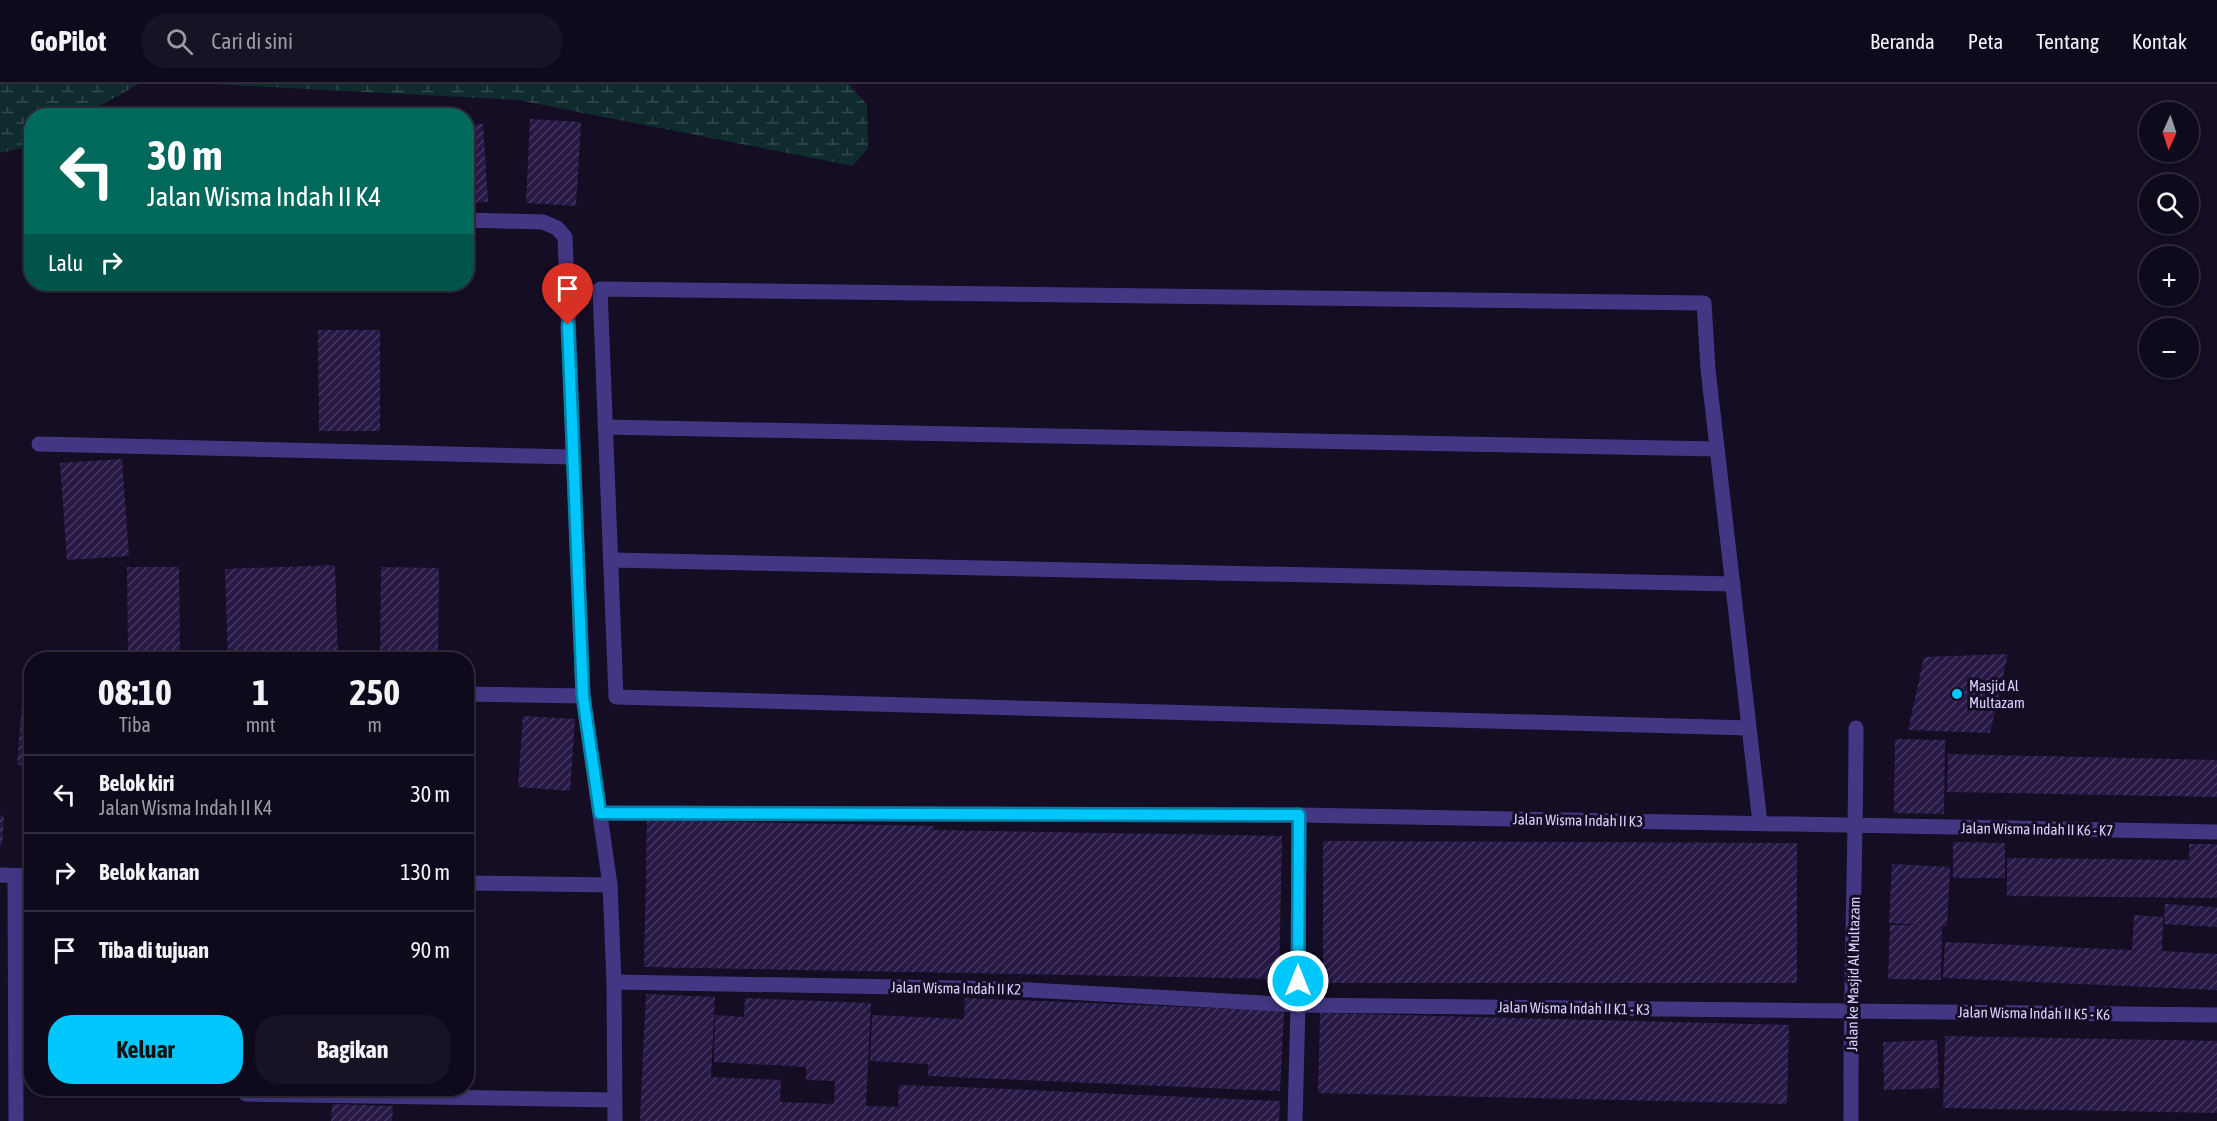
<!DOCTYPE html>
<html lang="id">
<head>
<meta charset="utf-8">
<style>
  :root { --surface:#0f0a1b; --page:#181324; --text:#f1f3f6; --muted:#9b9aa3; --line:#2f2b3a; --accent:#00c7fb }
  body { margin:0; font-family:"Asap Condensed",sans-serif; background:var(--page); color:var(--text); height:100vh; display:flex; flex-direction:column; font-size:22px; white-space:nowrap }
  * { box-sizing:border-box; margin:0 }
  p { font-size:20px; color:var(--muted) }
  .icon { flex:none; width:33px; height:33px; fill:none; stroke:currentColor; stroke-width:2; stroke-linecap:round; stroke-linejoin:round }
  .map { position:relative; flex:1; overflow:hidden }
  .sheet { position:absolute; left:24px; top:568px; width:450px; height:444px; display:flex; flex-direction:column; background:var(--surface); border-radius:24px; box-shadow:0 3px 9px #0003,0 0 0 2px var(--line) }
  .sheet>* { flex:none }
  .top-card { position:absolute; left:24px; top:24px; width:450px; height:183px; border-radius:24px; box-shadow:0 3px 9px #0003,0 0 0 2px var(--line); background:#00695c; color:#fff; overflow:hidden }
  .needle { width:39px; rotate:183deg }
  .buttons { position:absolute; left:2139px; top:18px; display:grid; gap:12px }
  .buttons a { display:grid; place-items:center; width:60px; height:60px; border-radius:50%; background:var(--surface); box-shadow:0 3px 9px #0003,0 0 0 2px var(--line); font-size:30px }
  .pin { position:absolute; display:grid; place-items:center; width:51px; height:51px; color:#fff; margin:-62px -26px; border-radius:50% 50% 50% 0; rotate:-45deg; box-shadow:0 0 6px #0007 }
  .pin .icon { rotate:45deg }
  .me { position:absolute; width:66px; margin:-33px; rotate:0deg; stroke-linejoin:round; filter:drop-shadow(0 0 4px #0008) }
  .turn { display:flex; align-items:center; gap:21px; height:126px; padding:0 24px; font-size:27px }
  .turn .icon { width:78px; height:78px; stroke-width:2.5 }
  .turn b { display:block; font-size:42px; line-height:51px }
  .then { display:flex; align-items:center; height:57px; padding:0 24px; background:#0003; gap:12px; font-size:22px }
  .eta { display:flex; justify-content:space-evenly; align-items:center; height:102px; text-align:center }
  .eta b { font-size:36px; font-weight:700; line-height:42px }
  .primary-button { display:flex; gap:12px; margin-top:auto; padding:12px 24px }
  .primary-button a { flex:1; height:69px; border-radius:24px; background:var(--accent); color:#111; font-size:24px; font-weight:700; line-height:69px; text-align:center }
  .primary-button a+a { background:var(--page); color:var(--text) }
  ul { padding:0; list-style:none }
  li { display:flex; align-items:center; gap:18px; height:78px; padding:0 24px; border-top:2px solid var(--line) }
  li div { flex:1 }
  li b { display:block; font-size:22px }
  li em { font-style:normal }
  header { display:flex; align-items:center; gap:36px; box-sizing:border-box; height:84px; padding:0 30px; background:var(--surface); border-bottom:2px solid var(--line) }
  header strong { font-size:28px }
  nav { display:flex; gap:33px; margin-inline-start:auto; font-size:21px }
  .search { width:420px; height:54px; background:var(--page); display:flex; align-items:center; gap:15px; box-sizing:border-box; padding:0 21px; border-radius:24px; color:var(--muted); font-size:22px }
  .map>svg:first-child { display:block }
  .wetland { fill:url(#wetland-marsh) }
  .building { fill:url(#building-hatch) }
  .lines { fill:none; stroke-linecap:round; stroke-linejoin:round }
  .minor { stroke:#433784; stroke-width:15 }
  .route-casing { stroke:#0081a3; stroke-width:15 }
  .route { stroke:#00c7fb; stroke-width:10 }
  .poi-dot { fill:#00c7fb; stroke:#140d24; stroke-width:2 }
  .labels { text-anchor:middle; dominant-baseline:central; stroke-width:6; stroke-linejoin:round; paint-order:stroke }
  .poi-label { font-size:15px; fill:#dad0ff; stroke:#140d24; text-anchor:start }
  .street-label { font-size:15px; fill:#dad0ff; stroke:#140d24 }
</style>
</head>
<body>
<header>
<strong>GoPilot</strong>
<div class="search"><svg class="icon" aria-label="search" viewBox="0 0 24 24"><circle cx="10" cy="10" r="6"/><path d="M15 15l6 6"/></svg>Cari di sini</div>
<nav><a>Beranda</a><a>Peta</a><a>Tentang</a><a>Kontak</a></nav>
</header>
<div class="map">
<svg width="2217" height="1037" viewBox="0 0 2217 1037">
  <defs>
    <pattern id="wetland-marsh" width="20" height="14" patternUnits="userSpaceOnUse" patternTransform="scale(1.5)"><rect width="20" height="14" fill="#102b2e"/><path d="M1 5h8M5 5V1M11 12h8M15 12V8" fill="none" stroke="#32494d"/></pattern>
    <pattern id="building-hatch" width="6" height="6" patternUnits="userSpaceOnUse" patternTransform="scale(1.5)"><rect width="6" height="6" fill="#271945"/><path d="M-1 1l2-2M0 6l6-6M5 7l2-2" fill="none" stroke="#463961"/></pattern>
  </defs>
  <rect width="100%" height="100%" fill="#140d24"/>
  <g class="wetland">
    <path d="M0,0h139l-56,31 -51,1 -1,30 -31,7z"/>
    <path d="M211,0h638l18,21 1,43 -15,18 -335,-66z"/>
  </g>
  <g class="building">
    <path d="M226,26l1,6h-44v-3z"/>
    <path d="M530,35l51,3 -5,84 -50,-3z"/>
    <path d="M466,40h17l5,78 -22,1z"/>
    <path d="M318,246h62v101h-61z"/>
    <path d="M122,375l7,97 -62,4 -7,-97z"/>
    <path d="M335,481l3,95h-110l-3,-91z"/>
    <path d="M127,483h52l1,93h-52z"/>
    <path d="M381,483l58,1 -1,92h-58z"/>
    <path d="M2008,570l-18,79 -82,-3 16,-73z"/>
    <path d="M22,619l10,1v62l-15,-1z"/>
    <path d="M523,632l52,3 -5,72 -52,-4z"/>
    <path d="M1895,655l50,1 -1,74 -50,-1z"/>
    <path d="M1948,670l269,6v37l-270,-5z"/>
    <path d="M0,731l4,1 -2,30h-2z"/>
    <path d="M647,736l288,6 -1,4 348,6 -3,143 -635,-12z"/>
    <path d="M1323,757l474,2v140h-474z"/>
    <path d="M1953,758l52,1v35h-52z"/>
    <path d="M2189,760h28v54l-210,-2v-38l182,2z"/>
    <path d="M1892,780l58,3 -3,59h-5l-1,54 -53,-1 2,-54h31l-32,-2z"/>
    <path d="M2165,820l52,3v20l-53,-3z"/>
    <path d="M2134,831l29,2 -1,34 55,3v36l-274,-12 2,-36 187,8z"/>
    <path d="M646,910l69,3 -4,80 70,3 -1,22 54,2 1,-23 -29,-1v-13l-92,-5 1,-47 29,2 1,-19 126,5 -5,103 32,1 1,-22 63,2 318,14 -1,20h-639z"/>
    <path d="M965,914l319,13 -4,80 -352,-15v-12l-58,-3 2,-46 92,4z"/>
    <path d="M1320,929l469,12 -2,79 -469,-11z"/>
    <path d="M1945,952l272,5v72l-274,-5z"/>
    <path d="M1937,956l2,48 -55,2 -1,-48z"/>
    <path d="M332,1020l61,2 -1,15h-61z"/>
  </g>
  <g class="lines">
    <g class="minor">
      <path d="M466,136l77,2 14,6 8,9 18,459 27,189 4,97 1,139"/>
      <path d="M605,343l1112,22"/>
      <path d="M39,360l534,13"/>
      <path d="M611,476l1122,24"/>
      <path d="M466,610l117,2"/>
      <path d="M1749,644l-1133,-31 -16,-408 1104,14 4,66 52,454"/>
      <path d="M600,729l699,2 918,17"/>
      <path d="M0,791l32,1"/>
      <path d="M15,792l1,245"/>
      <path d="M466,799l144,2"/>
      <path d="M614,898l396,7 288,16 919,10"/>
      <path d="M246,1010l367,6"/>
      <path d="M1295,1037l3,-116 1,-190"/>
      <path d="M1851,1037c-1,-131 5,-262 5,-393"/>
    </g>
  </g>
  <g class="lines">
    <g class="route-casing">
      <path id="route" d="M568,241l15,371 17,117 699,2 -1,166"/>
    </g>
    <use href="#route" class="route"/>
  </g>
  <circle class="poi-dot" cx="1957" cy="610" r="6"/>
  <g class="labels">
    <g class="poi-label">
      <text x="1969" y="601">Masjid Al<tspan x="1969" dy="17">Multazam</tspan></text>
    </g>
    <g class="street-label">
      <text transform="translate(1578 736) rotate(1)">Jalan Wisma Indah II K3</text>
      <text transform="translate(2037 745) rotate(1)">Jalan Wisma Indah II K6 - K7</text>
      <text transform="translate(1853 890) rotate(-89)">Jalan ke Masjid Al Multazam</text>
      <text transform="translate(956 904) rotate(1)">Jalan Wisma Indah II K2</text>
      <text transform="translate(1574 924) rotate(1)">Jalan Wisma Indah II K1 - K3</text>
      <text transform="translate(2034 929) rotate(1)">Jalan Wisma Indah II K5 - K6</text>
    </g>
  </g>
</svg>
<div class="buttons">
<a><svg class="needle" viewBox="-14 -14 28 28"><path d="M0-13l5 13h-10z" fill="#e53935"/><path d="M0 13l5-13h-10z" fill="#9b9aa3"/></svg></a>
<a><svg class="icon" aria-label="search" viewBox="0 0 24 24"><circle cx="10" cy="10" r="6"/><path d="M15 15l6 6"/></svg></a>
<a>+</a>
<a>−</a>
</div>
<div class="pin" style="left:568px;top:241px;background:#d93025"><svg class="icon" aria-label="arrive" viewBox="0 0 24 24"><path d="M6 21V4h12l-3 4 3 4H6"/></svg></div>
<svg class="me" style="left:1298px;top:897px" viewBox="-20 -20 40 40"><circle r="17" fill="#00c7fb" stroke="#fff" stroke-width="3"/><path d="M0-11L8 9 0 5-8 9z" fill="#fff"/></svg>
<div class="top-card">
<div class="turn"><svg class="icon" aria-label="left" viewBox="0 0 24 24"><path d="M17 20v-9H6M10 6l-5 5 5 5"/></svg><div><b>30 m</b>Jalan Wisma Indah II K4</div></div>
<div class="then">Lalu<svg class="icon" aria-label="right" viewBox="0 0 24 24"><path d="M7 20v-9h11M14 6l5 5-5 5"/></svg></div>
</div>
<section class="sheet">
<div class="eta">
<div><b>08:10</b><p>Tiba</p></div>
<div><b>1</b><p>mnt</p></div>
<div><b>250</b><p>m</p></div>
</div>
<ul>
<li><svg class="icon" aria-label="left" viewBox="0 0 24 24"><path d="M17 20v-9H6M10 6l-5 5 5 5"/></svg><div><b>Belok kiri</b><p>Jalan Wisma Indah II K4</p></div><em>30 m</em></li>
<li><svg class="icon" aria-label="right" viewBox="0 0 24 24"><path d="M7 20v-9h11M14 6l5 5-5 5"/></svg><div><b>Belok kanan</b></div><em>130 m</em></li>
<li><svg class="icon" aria-label="arrive" viewBox="0 0 24 24"><path d="M6 21V4h12l-3 4 3 4H6"/></svg><div><b>Tiba di tujuan</b></div><em>90 m</em></li>
</ul>
<div class="primary-button"><a>Keluar</a><a>Bagikan</a></div>
</section>
</div>
</body>
</html>
